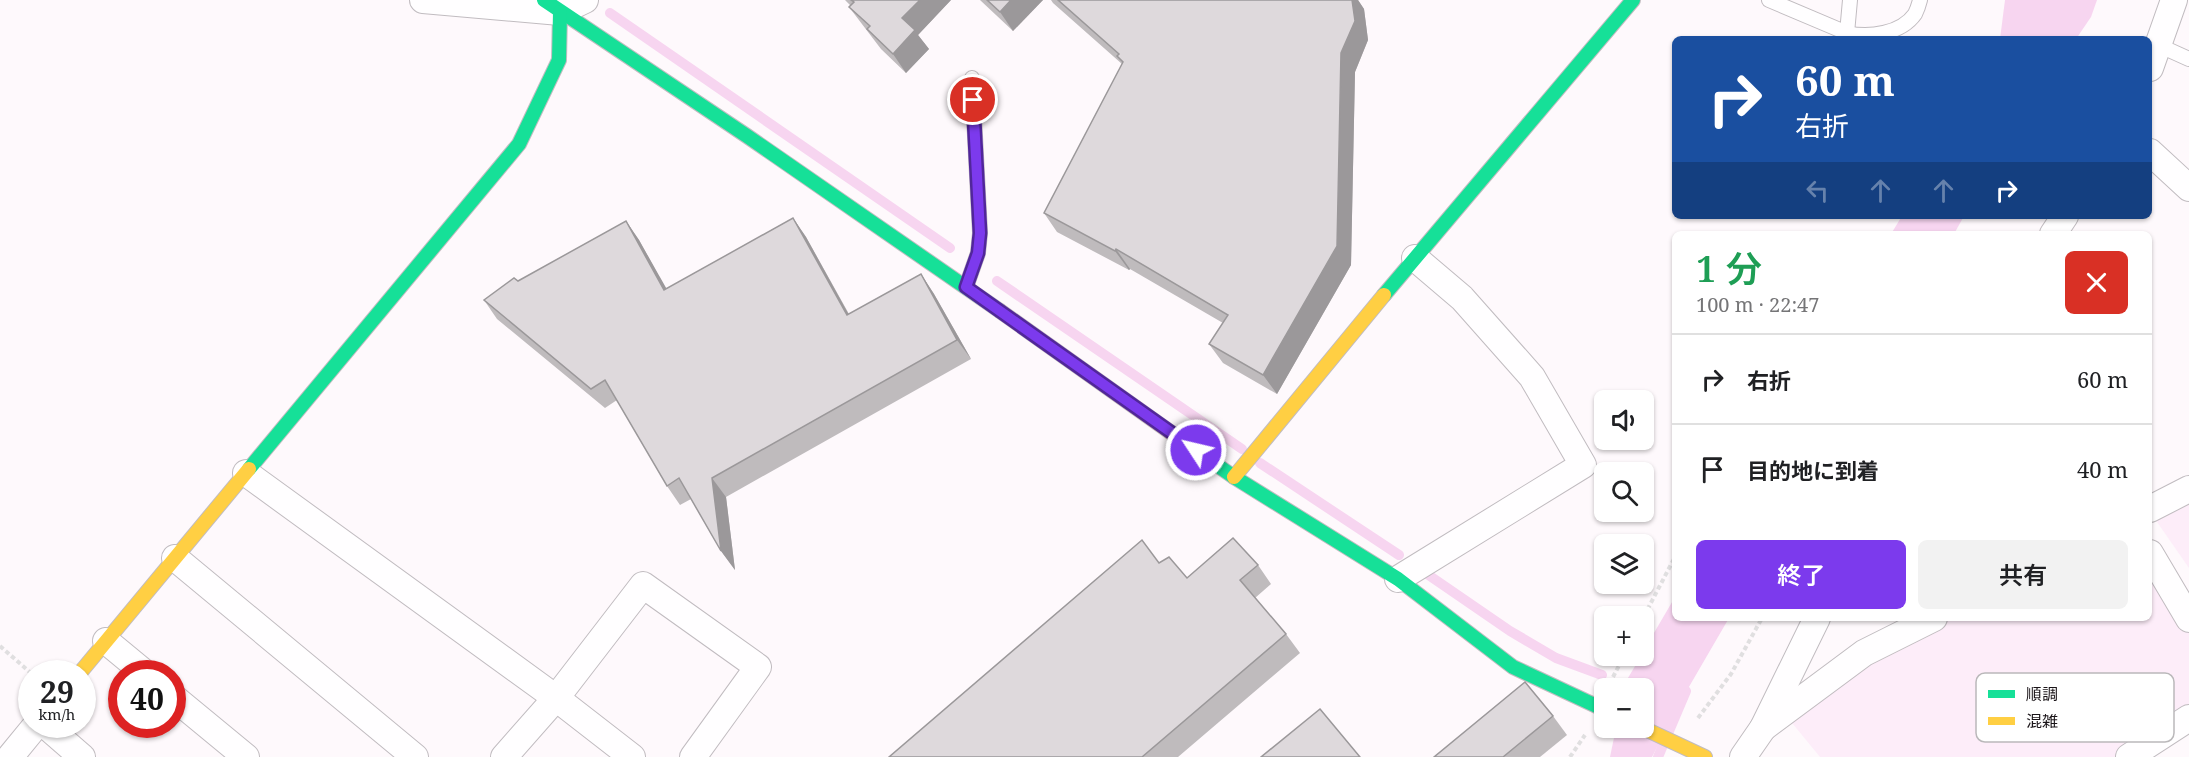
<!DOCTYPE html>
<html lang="ja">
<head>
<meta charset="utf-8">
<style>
  :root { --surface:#fff; --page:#f2f2f2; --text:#202124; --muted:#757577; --line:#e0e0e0; --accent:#7c3aed }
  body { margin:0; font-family:"Noto Serif","Noto Sans JP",serif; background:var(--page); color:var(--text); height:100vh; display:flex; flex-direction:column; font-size:22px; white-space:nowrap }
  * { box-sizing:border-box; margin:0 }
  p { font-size:20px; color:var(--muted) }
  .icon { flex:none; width:33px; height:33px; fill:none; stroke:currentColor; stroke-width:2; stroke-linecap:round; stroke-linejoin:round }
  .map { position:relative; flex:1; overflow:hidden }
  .side { position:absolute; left:1672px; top:231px; width:480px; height:390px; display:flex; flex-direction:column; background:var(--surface); border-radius:9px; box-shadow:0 2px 4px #0004 }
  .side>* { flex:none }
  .guide { position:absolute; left:1672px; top:36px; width:480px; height:183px; border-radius:9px; box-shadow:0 2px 4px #0004; background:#1a4fa0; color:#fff; overflow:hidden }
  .buttons { position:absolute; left:1594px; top:390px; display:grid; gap:12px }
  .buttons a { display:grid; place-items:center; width:60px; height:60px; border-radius:9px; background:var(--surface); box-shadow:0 2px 4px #0004; font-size:30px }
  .speed { position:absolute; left:18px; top:660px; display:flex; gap:12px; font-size:30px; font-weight:700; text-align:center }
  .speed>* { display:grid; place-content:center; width:78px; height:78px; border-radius:50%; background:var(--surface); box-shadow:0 2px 4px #0004; line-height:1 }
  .speed small { font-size:15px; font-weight:400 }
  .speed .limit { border:9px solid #d22; background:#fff; color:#111 }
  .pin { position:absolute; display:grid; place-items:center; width:51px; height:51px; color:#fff; margin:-26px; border:3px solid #fff; border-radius:50%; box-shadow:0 2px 6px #0007 }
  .me { position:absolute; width:66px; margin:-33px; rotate:305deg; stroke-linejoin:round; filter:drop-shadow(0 0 4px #0008) }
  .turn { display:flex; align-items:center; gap:21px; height:126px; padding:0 24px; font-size:27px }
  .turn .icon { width:78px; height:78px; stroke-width:2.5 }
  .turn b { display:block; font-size:42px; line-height:51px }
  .lanes { display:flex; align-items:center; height:57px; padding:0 24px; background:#0003; justify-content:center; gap:30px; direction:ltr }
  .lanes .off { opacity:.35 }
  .round { display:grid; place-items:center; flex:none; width:63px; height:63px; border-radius:9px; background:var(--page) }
  .headline { display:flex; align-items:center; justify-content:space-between; height:102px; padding:0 24px }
  h1 { font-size:36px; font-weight:600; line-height:45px; color:#1e9e55 }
  .action { display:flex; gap:12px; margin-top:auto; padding:12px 24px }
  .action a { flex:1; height:69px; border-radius:9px; background:var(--accent); color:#fff; font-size:24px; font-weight:600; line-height:69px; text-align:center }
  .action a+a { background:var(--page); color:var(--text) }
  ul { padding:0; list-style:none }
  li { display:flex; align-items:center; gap:18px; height:90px; padding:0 24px; border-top:2px solid var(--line) }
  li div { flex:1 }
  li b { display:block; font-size:22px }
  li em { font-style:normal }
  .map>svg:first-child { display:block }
  .green { fill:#fdedf9 }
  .water { fill:#f7d5f0 }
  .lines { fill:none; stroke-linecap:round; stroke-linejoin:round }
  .stream { stroke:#f7d5f0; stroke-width:10 }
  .lane-casing { stroke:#c1bcc0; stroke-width:16 }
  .street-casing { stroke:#c1bcc0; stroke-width:28 }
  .fast-casing { stroke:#c1bcc0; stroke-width:16 }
  .slow-casing { stroke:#c1bcc0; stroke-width:16 }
  .path { stroke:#e0dfe0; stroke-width:4; stroke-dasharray:4.5 3; stroke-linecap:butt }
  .lane { stroke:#fffeff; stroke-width:14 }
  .street { stroke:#fffeff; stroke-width:26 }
  .fast { stroke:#16e098; stroke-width:14 }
  .slow { stroke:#ffcf43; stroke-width:14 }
  .wall { fill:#bfbbbd }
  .shaded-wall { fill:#9b989a }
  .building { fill:#ded9dc; stroke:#9b989a; stroke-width:1.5 }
  .route-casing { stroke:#51269a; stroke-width:15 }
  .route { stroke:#7c3aed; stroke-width:10 }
  .key { fill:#fff; stroke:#bab8ba; stroke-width:1.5 }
  .key-label { font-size:16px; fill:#1a1418 }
</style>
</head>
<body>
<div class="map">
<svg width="2189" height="757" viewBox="0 0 2189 757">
  <rect width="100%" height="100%" fill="#fef9fc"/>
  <g class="green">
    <path d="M2189,503v65l-34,-49z"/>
    <path d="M2150,563l39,66v82l-70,46h-299l-37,-45 151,-94h216z"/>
  </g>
  <g class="water">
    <path d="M2005,0h92l-6,17 -15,22h-76z"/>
    <path d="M1902,216h62l-10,18h-63z"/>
    <path d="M1675,597l1,21h53l-50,86 -27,53h-42l6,-29h28v-40h-20l1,-5 16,-27h3v-6z"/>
  </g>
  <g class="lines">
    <g class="stream">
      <path d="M610,13l340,235"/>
      <path d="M997,281l245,168"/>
      <path d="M1260,463l139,92"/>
      <path d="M1427,574l83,57 46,27 46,17"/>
      <path d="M1658,757l28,-66"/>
    </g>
    <g class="lane-casing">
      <g id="lane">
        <path d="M1769,0l78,33c22,5 54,1 68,-19 2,-4 4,-10 5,-14"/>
        <path d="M1847,33l3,-33"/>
        <path d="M2158,45l31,14"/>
        <path d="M966,287l12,-34 2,-20 -8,-155"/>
      </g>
    </g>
    <g class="street-casing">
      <g id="street">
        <path d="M423,0l137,12 25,-12"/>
        <path d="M2150,68l24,-68"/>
        <path d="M2150,152l39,36"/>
        <path d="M2053,234l12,-18"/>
        <path d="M246,473l310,225 76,59"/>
        <path d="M2150,509l39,-20"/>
        <path d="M2150,553l39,66"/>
        <path d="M175,558l240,199"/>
        <path d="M1398,579l185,-114 -51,-88 -70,-79 -47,-40"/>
        <path d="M106,641l40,33"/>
        <path d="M172,696l74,61"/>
        <path d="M44,724l38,33"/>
        <path d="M1763,728l101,-75 70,-35"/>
        <path d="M10,757l27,-33"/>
        <path d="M504,757l52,-59 87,-113 115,82 -65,90"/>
        <path d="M1743,757l20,-29 54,-110"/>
        <path d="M2129,757l60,-39"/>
      </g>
    </g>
    <g class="fast-casing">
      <g id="fast">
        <path d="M544,0l203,136 253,175"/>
        <path d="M1384,295l249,-295"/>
        <path d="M1194,449l40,28 164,102 115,88 92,43"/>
        <path d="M249,469l270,-325 40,-84 1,-48"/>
      </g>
    </g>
    <g class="slow-casing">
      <g id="slow">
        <path d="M1000,311l194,138"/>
        <path d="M1234,477l150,-182"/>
        <path d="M79,674l170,-205"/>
        <path d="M1643,728l62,29"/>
      </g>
    </g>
    <g class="path">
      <path d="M1644,616l32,-61"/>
      <path d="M0,646l32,28"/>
      <path d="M1613,677l11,-21"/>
      <path d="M1698,718l33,-44 31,-56"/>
      <path d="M1570,757l15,-22"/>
    </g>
    <use href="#lane" class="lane"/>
    <use href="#street" class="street"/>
    <use href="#fast" class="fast"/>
    <use href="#slow" class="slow"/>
  </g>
  <g class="wall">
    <path d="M845,0h106l-33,35 11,14 -23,24 -25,-24 -32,-42 2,-1z"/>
    <path d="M980,0h63l-30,31z"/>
    <path d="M1051,0h307l6,9 4,31 -13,32 -4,193 -74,129 -54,-31 -14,-19 14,-21 -93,-54 -1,1 -72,-38 -13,-19 78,-149 -69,-61z"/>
    <path d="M793,218l13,19 43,77 72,-40 13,20 37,65 -245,138 9,73 -14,-19 -30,-52 -11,6 -13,-19 -50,-86 -12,8 -108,-89 -13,-19 142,-79 13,19 27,49z"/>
    <path d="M1159,563l28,15 71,-13 13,19 -16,14 31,36 14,19 -122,104h-289z"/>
    <path d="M1553,716l14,19 -27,22h-106z"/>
  </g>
  <g class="shaded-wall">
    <path d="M920,0h31l-33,35 11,14 -23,24 -13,-19 9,-36z"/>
    <path d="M1011,0h32l-30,31 -13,-19z"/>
    <path d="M1352,0h6l6,9 4,31 -13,32 -4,193 -74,129 -14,-19 78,-322z"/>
    <path d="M793,218l13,19 54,98 -13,-20z"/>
    <path d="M626,221l13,19 39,69 -14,-19z"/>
    <path d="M1116,249l14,20 -1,1 -14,-19z"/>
    <path d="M921,274l13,20 37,65 -14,-19z"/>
    <path d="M712,478l14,19 9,73 -14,-19z"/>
  </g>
  <g class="building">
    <path d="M851,0h69l-18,18 13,12 -22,24 -26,-25 3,-3 -21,-19 5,-5z"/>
    <path d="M987,0h24l-11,12z"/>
    <path d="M1058,0h294l3,21 -14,32 -4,193 -74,129 -54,-31 19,-29 -112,-66 -1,2 -71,-38 79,-151 -6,-6 2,-2z"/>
    <path d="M793,218l54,97 74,-41 36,66 -245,138 9,73 -42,-73 -12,8 -62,-106 -14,9 -107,-89 30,-22 4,3 108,-60 38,69z"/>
    <path d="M1233,538l25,27 -18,15 46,54 -144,123h-253l253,-217 17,23 10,-6 18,21z"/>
    <path d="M1525,682l28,34 -50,41h-69z"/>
    <path d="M1320,709l40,48h-99z"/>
  </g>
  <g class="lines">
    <g class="route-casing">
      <path id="route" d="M973,100l7,133 -2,20 -12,34 230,163"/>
    </g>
    <use href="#route" class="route"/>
  </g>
  <rect x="1976" y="673" width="198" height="69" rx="9" class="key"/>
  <rect x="1988" y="690" width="27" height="8" fill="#16e098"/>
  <rect x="1988" y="717" width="27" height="8" fill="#ffcf43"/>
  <g class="key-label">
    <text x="2026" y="700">順調</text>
    <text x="2026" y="727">混雑</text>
  </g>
</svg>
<div class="buttons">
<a><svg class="icon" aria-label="sound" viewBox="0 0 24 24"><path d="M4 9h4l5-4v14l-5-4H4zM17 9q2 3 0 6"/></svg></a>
<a><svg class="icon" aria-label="search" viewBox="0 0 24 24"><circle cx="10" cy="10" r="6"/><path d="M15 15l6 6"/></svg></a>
<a><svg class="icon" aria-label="layers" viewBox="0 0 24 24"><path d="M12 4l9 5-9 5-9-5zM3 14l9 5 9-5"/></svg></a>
<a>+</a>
<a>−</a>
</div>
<div class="speed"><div>29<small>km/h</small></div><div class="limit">40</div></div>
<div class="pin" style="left:973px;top:100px;background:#d93025"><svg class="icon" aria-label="arrive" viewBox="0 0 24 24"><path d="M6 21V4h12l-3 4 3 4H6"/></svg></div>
<svg class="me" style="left:1196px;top:450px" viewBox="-20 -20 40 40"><circle r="17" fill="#7c3aed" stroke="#fff" stroke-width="3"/><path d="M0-11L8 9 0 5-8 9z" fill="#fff"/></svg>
<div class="guide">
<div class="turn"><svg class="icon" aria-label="right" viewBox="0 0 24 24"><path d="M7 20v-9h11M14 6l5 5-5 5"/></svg><div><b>60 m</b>右折</div></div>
<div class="lanes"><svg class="icon off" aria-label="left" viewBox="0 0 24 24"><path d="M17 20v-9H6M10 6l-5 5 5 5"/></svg><svg class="icon off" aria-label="ahead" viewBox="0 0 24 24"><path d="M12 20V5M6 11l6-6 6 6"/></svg><svg class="icon off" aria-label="ahead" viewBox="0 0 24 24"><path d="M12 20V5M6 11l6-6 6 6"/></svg><svg class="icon" aria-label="right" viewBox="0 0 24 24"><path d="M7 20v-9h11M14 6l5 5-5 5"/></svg></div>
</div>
<section class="side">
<div class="headline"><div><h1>1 分</h1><p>100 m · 22:47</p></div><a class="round" style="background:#d93025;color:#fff"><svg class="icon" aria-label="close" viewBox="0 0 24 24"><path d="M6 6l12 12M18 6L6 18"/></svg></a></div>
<ul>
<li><svg class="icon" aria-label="right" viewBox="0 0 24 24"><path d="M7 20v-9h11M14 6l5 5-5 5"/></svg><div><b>右折</b></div><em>60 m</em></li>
<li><svg class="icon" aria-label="arrive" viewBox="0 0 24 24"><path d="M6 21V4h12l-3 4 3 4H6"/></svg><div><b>目的地に到着</b></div><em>40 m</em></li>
</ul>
<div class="action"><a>終了</a><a>共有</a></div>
</section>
</div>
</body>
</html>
